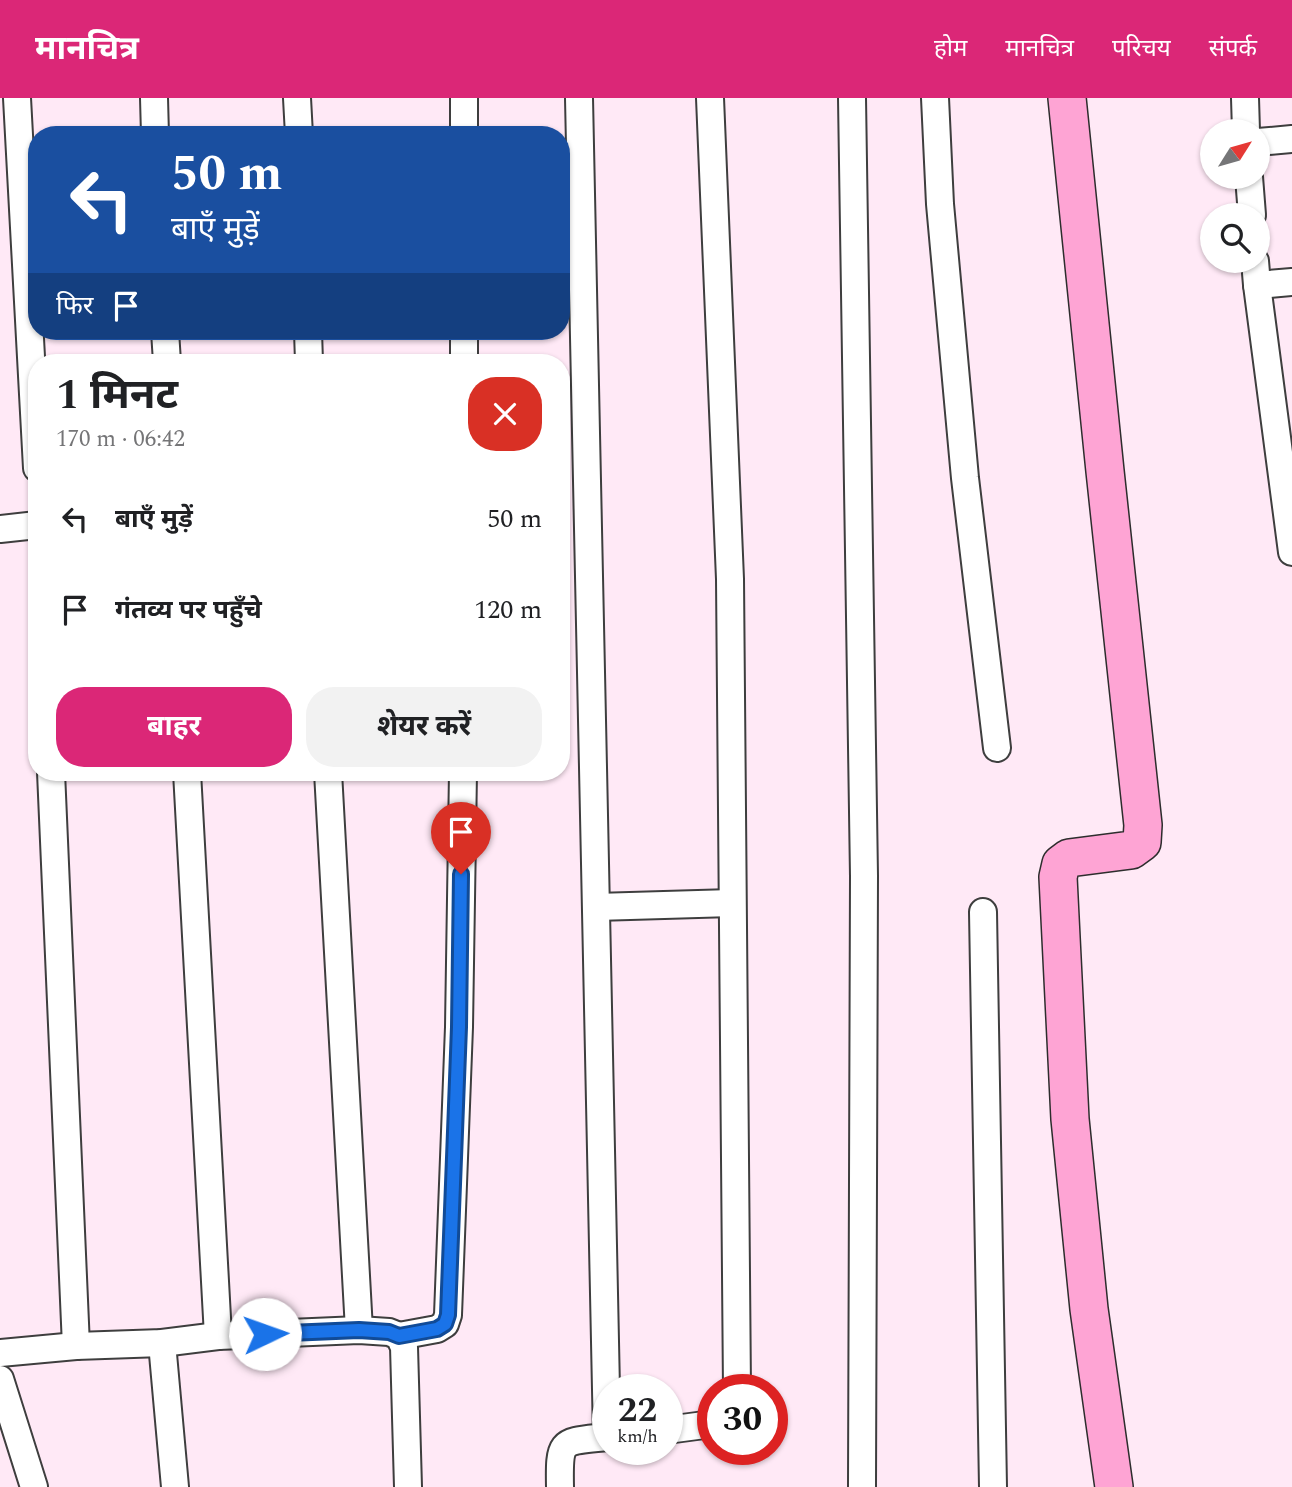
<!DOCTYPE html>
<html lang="hi">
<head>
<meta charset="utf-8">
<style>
  :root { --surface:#fff; --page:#f2f2f2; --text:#202124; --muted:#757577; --accent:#db2777 }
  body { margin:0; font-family:Spectral,"Noto Sans Devanagari",serif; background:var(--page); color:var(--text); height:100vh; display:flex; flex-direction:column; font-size:26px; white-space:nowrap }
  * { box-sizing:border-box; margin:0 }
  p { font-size:23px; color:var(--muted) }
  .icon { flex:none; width:38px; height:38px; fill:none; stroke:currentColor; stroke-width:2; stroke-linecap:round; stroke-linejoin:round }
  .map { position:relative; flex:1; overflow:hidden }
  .details { position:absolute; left:28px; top:256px; width:542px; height:427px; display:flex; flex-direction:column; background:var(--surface); border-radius:28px; box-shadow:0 2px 5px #0004 }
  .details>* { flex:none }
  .guide { position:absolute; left:28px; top:28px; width:542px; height:214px; border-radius:28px; box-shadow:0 2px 5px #0004; background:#1a4fa0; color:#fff; overflow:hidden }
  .needle { width:46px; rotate:53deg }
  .controls { position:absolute; left:1200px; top:21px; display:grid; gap:14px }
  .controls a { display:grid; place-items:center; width:70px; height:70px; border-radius:50%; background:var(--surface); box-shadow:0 2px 5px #0004; font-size:35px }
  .speed { position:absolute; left:592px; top:1276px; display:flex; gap:14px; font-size:35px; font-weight:700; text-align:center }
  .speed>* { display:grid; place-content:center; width:91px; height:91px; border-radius:50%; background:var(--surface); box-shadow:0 2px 5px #0004; line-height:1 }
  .speed small { font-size:18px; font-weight:400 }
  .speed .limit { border:10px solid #d22; background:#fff; color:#111 }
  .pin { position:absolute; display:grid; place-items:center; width:60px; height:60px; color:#fff; margin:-72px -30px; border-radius:50% 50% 50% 0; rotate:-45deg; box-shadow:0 0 7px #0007 }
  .pin .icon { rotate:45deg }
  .me { position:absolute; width:77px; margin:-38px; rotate:87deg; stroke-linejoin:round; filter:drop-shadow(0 0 5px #0008) }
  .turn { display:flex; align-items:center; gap:24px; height:147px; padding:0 28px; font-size:32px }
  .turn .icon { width:91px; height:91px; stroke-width:2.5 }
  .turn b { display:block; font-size:49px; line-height:60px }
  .then { display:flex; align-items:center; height:66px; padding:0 28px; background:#0003; gap:14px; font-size:26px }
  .round { display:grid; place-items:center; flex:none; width:74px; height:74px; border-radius:28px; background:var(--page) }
  .summary { display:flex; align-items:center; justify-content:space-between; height:119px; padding:0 28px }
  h1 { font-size:42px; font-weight:700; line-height:52px }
  .cta { display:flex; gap:14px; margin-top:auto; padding:14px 28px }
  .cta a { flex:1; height:80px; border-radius:28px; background:var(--accent); color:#fff; font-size:28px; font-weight:700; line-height:80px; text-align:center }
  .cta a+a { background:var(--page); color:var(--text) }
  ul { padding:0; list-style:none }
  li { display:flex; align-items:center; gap:21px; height:91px; padding:0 28px }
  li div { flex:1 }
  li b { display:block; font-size:26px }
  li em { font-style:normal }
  header { display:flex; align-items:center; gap:42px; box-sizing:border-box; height:98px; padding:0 35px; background:var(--accent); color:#fff }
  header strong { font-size:33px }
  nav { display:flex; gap:38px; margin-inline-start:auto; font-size:24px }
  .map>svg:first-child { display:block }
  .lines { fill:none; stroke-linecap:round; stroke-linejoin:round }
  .street-casing { stroke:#3e3e3e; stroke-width:30 }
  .secondary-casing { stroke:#2d2d2d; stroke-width:40 }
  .street { stroke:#fff; stroke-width:26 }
  .secondary { stroke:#fea4d4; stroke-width:37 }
  .route-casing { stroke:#114b97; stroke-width:18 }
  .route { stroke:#1a73e8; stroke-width:12 }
</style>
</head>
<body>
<header>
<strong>मानचित्र</strong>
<nav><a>होम</a><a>मानचित्र</a><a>परिचय</a><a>संपर्क</a></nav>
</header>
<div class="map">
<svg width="1292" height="1389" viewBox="0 0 1292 1389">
  <rect width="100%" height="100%" fill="#ffe9f6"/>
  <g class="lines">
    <g class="street-casing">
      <g id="street">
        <path d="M17,0l20,370"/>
        <path d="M154,0l1,37"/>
        <path d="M297,0l2,37"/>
        <path d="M579,0l28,1339"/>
        <path d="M710,0l20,481 7,811"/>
        <path d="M852,0l12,778 -2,611"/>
        <path d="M935,0l5,106 25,274 32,270"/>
        <path d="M1245,0l1,33"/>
        <path d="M464,37v-37"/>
        <path d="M1258,44l34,-3"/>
        <path d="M1249,79l3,38"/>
        <path d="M1255,163l2,24 35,267"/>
        <path d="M1257,187l35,-3"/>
        <path d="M165,233l2,31"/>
        <path d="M308,233l1,31"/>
        <path d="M464,264v-31"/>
        <path d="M0,431l37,-4"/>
        <path d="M51,674l25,574"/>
        <path d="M187,674l31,564"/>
        <path d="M328,674l31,558"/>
        <path d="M596,809l136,-4"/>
        <path d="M983,814l10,575"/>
        <path d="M399,1238l38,-7 8,-5 3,-9 11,-288 4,-255"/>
        <path d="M162,1245l13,144"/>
        <path d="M0,1255l76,-7 86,-3 56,-7 141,-6 30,2 10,4 5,11 4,140"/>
        <path d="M0,1281l34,108"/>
        <path d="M667,1332l45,-6"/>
        <path d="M560,1389c-1,-49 1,-45 47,-50"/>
      </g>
    </g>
    <g class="secondary-casing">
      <path id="secondary" d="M1067,0l38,373 38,354 -1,17 -11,8 -62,8 -8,6 -3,13 12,242 19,190 25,178"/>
    </g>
    <use href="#street" class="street"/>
    <use href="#secondary" class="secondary"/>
  </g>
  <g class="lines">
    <g class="route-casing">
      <path id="route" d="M265,1236l94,-4 30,2 10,4 38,-7 8,-5 3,-9 11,-288 2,-153"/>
    </g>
    <use href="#route" class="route"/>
  </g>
</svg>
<div class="controls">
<a><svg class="needle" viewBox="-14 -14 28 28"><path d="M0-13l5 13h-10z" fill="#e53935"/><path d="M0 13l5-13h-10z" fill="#757577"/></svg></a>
<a><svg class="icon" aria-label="search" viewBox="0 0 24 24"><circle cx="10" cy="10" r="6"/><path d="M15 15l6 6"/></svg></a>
</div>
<div class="speed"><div>22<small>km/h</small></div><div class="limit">30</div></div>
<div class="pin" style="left:461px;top:776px;background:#d93025"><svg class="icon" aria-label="arrive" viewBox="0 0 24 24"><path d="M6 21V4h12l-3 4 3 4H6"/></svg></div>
<svg class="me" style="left:265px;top:1236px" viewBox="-20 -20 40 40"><circle r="19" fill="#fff"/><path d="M0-13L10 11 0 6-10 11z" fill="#1a73e8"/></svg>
<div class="guide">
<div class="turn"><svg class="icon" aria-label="left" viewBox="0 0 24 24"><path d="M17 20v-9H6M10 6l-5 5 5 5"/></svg><div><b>50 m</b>बाएँ मुड़ें</div></div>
<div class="then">फिर<svg class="icon" aria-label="arrive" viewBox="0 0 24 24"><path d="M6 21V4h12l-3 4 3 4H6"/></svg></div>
</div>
<section class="details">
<div class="summary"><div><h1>1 मिनट</h1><p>170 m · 06:42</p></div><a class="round" style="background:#d93025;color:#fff"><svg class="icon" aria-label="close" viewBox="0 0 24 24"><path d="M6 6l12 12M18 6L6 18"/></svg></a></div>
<ul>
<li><svg class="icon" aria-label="left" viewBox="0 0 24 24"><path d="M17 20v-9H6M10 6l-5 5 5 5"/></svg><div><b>बाएँ मुड़ें</b></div><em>50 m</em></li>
<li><svg class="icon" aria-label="arrive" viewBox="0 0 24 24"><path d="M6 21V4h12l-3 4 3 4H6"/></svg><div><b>गंतव्य पर पहुँचे</b></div><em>120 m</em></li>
</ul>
<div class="cta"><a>बाहर</a><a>शेयर करें</a></div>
</section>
</div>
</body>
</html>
